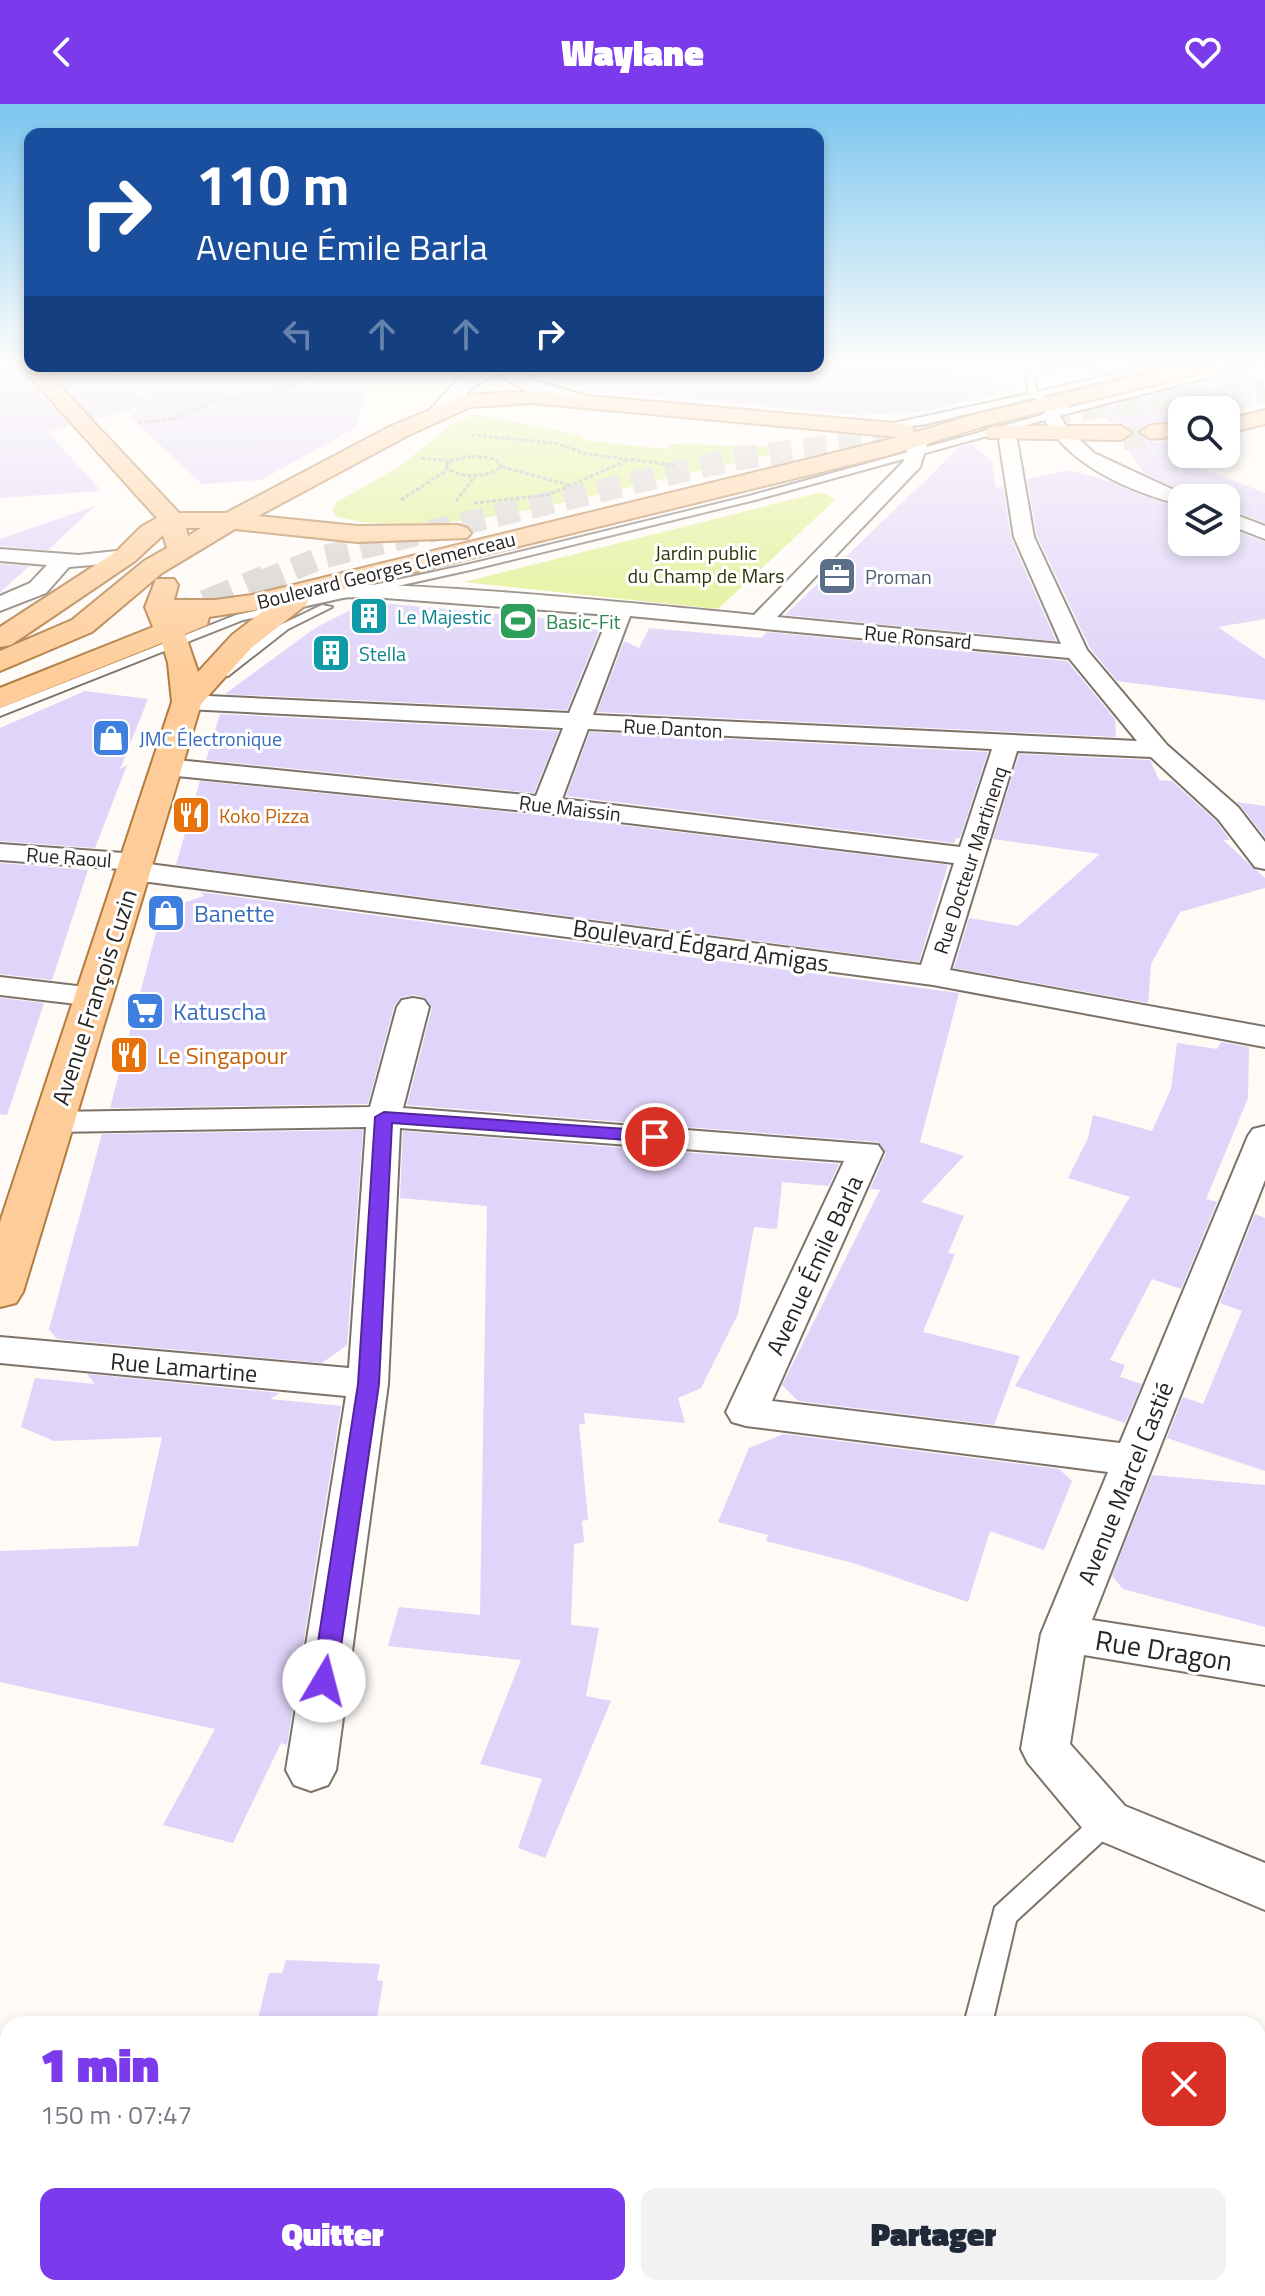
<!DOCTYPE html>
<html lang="fr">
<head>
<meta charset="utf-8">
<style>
  :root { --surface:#fff; --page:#f2f2f3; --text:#1f2937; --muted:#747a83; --accent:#7c3aed }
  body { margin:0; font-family:"Titillium Web",sans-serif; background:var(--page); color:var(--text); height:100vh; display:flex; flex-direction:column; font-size:30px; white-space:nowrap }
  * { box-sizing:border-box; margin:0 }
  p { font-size:26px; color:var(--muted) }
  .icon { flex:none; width:44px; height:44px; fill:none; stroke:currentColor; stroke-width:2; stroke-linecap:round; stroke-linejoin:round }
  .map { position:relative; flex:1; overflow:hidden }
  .side { position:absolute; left:0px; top:1912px; width:1266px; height:280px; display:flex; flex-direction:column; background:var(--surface); border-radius:24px 24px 0 0; box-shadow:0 4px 12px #0003 }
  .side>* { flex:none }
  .guide { position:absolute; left:24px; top:24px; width:800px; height:244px; border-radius:16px; box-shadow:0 4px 12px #0003; background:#1a4fa0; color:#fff; overflow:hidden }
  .fabs { position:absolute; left:1168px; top:292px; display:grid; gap:16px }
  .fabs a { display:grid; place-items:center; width:72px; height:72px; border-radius:16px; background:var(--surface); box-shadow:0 4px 12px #0003; font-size:40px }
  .pin { position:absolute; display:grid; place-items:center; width:68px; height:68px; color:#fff; margin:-34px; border:4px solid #fff; border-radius:50%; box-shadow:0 2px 8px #0007 }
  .me { position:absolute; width:88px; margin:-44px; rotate:8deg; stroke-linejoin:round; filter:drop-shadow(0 0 6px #0008) }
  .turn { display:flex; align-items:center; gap:28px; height:168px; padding:0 40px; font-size:36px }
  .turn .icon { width:104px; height:104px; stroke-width:2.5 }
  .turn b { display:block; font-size:56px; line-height:68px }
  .lanes { display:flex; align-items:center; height:76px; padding:0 40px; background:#0003; justify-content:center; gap:40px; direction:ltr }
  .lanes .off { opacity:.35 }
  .round { display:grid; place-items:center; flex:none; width:84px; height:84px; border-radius:16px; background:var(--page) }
  .head { display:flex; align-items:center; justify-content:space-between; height:136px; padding:0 40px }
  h1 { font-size:48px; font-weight:800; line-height:60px; color:var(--accent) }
  .action { display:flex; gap:16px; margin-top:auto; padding:16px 40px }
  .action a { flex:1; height:92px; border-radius:16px; background:var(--accent); color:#fff; font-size:32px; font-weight:800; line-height:92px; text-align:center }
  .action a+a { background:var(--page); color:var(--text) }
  header { display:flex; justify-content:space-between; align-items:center; height:104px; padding:0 40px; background:var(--accent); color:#fff; font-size:36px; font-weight:800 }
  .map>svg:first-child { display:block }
  .green { fill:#dfef8c }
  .building { fill:#dfd4f9 }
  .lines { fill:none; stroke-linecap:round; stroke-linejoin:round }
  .primary-tunnel { stroke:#d3cfcb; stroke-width:23; stroke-dasharray:23 12; stroke-linecap:butt }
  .motorway-tunnel-far1 { stroke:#d3cfcb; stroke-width:23; stroke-dasharray:23 12; stroke-linecap:butt }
  .motorway-tunnel { stroke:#d3cfcb; stroke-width:30; stroke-dasharray:30 15; stroke-linecap:butt }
  .service-casing { stroke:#7c7269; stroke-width:4 }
  .minor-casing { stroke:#7c7269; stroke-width:4 }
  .tertiary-casing { stroke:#7c7269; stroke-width:4 }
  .primary-casing { stroke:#b27b42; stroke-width:4 }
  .path { stroke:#b5b1ad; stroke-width:3; stroke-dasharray:4 2; stroke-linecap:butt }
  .service { fill:#fff; fill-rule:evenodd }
  .minor { fill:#fff; fill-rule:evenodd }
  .tertiary { fill:#fff; fill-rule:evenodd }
  .primary { fill:#fecc98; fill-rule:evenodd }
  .route { fill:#7c3aed; stroke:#51269a; stroke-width:2 }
  .labels { text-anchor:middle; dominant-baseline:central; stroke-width:6; stroke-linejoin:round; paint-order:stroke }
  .far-park-label { font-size:20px; fill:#2e3408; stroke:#fff }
  .far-street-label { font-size:20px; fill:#282421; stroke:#fff }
  .far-service-label { font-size:20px; fill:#4e5e75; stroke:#fff; text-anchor:start }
  .far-culture-label { font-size:20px; fill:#0d838f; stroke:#fff; text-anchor:start }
  .far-leisure-label { font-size:20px; fill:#27864d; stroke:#fff; text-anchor:start }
  .far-shop-label { font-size:20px; fill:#366cbe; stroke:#fff; text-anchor:start }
  .far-food-label { font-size:20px; fill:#c56008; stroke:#fff; text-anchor:start }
  .shop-label { font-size:24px; fill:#366cbe; stroke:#fff; text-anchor:start }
  .street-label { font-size:24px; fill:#282421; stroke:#fff }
  .food-label { font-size:24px; fill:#c56008; stroke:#fff; text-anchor:start }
  .near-street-label { font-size:28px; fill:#282421; stroke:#fff }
</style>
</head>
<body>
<header><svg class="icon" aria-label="back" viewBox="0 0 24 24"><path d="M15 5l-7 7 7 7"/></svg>Waylane<svg class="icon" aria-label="heart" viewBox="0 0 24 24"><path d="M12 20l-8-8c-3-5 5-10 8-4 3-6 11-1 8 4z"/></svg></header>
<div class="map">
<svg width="1265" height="2192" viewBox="0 0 1265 2192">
  <rect width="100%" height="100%" fill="#fefaf6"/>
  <g class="green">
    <path d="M474,310l110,22 -4,4 87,9 5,-5 122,3c-37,14 -80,20 -119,29 -97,23 -241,65 -338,41l-5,-7 5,-8 66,-38 46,-38z"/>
    <path d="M822,388l13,8 -117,109 -254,-27z"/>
  </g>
  <g class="building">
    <path d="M0,263h18l52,59 -22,6 53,59 -101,7z"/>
    <path d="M46,263h59l39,31 18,-31h210l-17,61 -94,52 -59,4 -71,-66 6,-9 -42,11z"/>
    <path d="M630,263h307l85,20 -96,25 -67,3 -230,-21z"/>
    <path d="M1250,266l4,35 -28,8v-3h-44v9l-31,3 -14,11 14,9 23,-2 8,3v11h28l18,7 -28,6 65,26v30l-39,-15v-10h-32l-50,-25 -21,-31 12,-10 -12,-9h-14l-10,-15z"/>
    <path d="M971,340l20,16 5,28 7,-2 8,52 45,103 -271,-26 176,-169z"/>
    <path d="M1068,366l42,11 31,14 41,13v34h44v-15l39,15v77l-47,8 47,32v41l-148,-19 -27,-33 -53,-112 -10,-57z"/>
    <path d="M95,402l-47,44 -48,-4v-7z"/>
    <path d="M0,460l29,2 -29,27z"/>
    <path d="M383,499l192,18 24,10 -32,79 -342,-16 90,-66 45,-23z"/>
    <path d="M649,524l112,10 6,-6 300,29 48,58 1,18 -519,-25 27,-71 15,7z"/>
    <path d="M85,587l63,8 -28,70 7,-4 -32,83 -95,-7v-113z"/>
    <path d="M220,610l339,17 -25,62 -328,-33z"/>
    <path d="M590,628l398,20 -28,86h-4l-2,5 -388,-47z"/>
    <path d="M1019,650l131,6 9,20 13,1 44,40 14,19h-7l42,38v10l-85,24 -29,52 -3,39 -194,-35 15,-50 49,8 82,-72 -107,-15z"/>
    <path d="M200,677l346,35 402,49 -29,97 -743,-97z"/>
    <path d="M1236,698l29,4v31l-25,-32z"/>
    <path d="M0,759l88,7 -36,110 -52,-6z"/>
    <path d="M200,788l759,101 -39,149 44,14 -43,46 43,14 -16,37 7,1 -32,78 97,24 -26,69 -196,-24 -16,-16 98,-195 -10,-1 16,-36 -8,-11 -471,-37 25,-97 -6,-10 -12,-3 -13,2 -7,9 -26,98 -258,4 52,-198 42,-14z"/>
    <path d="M0,894l44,5 -37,112 -7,-1z"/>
    <path d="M1221,938l28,5 -1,51 -42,101 11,3 -36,87 -29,-10 -42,81 15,5 -5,12 22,7 -17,39 -110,-37 115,-189 -62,-19 20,-40 5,-23 59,16 19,-42 6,-46 40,6z"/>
    <path d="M363,1026l-16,215 -25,18 -265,-24 -8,-10 53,-195z"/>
    <path d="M403,1027l436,33 -10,22 -47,-4 -5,47 -23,-2 -16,87 -37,74 -23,10 7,25 -101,-10 1,11h-6l9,96 -6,1 2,21 -10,2 -3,81 28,3 -13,68 25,5 -66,157 -27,-10 24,-69 -62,-15 41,-104 -133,-14 11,-39 81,8 7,-409 -87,-8z"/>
    <path d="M1255,1110l10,4v253l-98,-33 16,-41 20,7 39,-93 -22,-8z"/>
    <path d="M87,1270l193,19 -10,6 71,7 -54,339 -6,-2 -48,100 -70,-18 52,-96 -215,-47v-131l138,-5 24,-109 -108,4 -33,-14 14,-49 60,6z"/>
    <path d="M784,1330l275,35 13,12 -28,69 -54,-19 -22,71 -115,-39 -87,-22 2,-6 -50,-13 31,-74z"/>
    <path d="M1152,1371l113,10v142l-142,-38 -11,-13z"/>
    <path d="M286,1856l94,4 -3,16 6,1 -7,43h-119l12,-51h13z"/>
  </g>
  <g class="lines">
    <path class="primary-tunnel" d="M1124,334h31"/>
    <path class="motorway-tunnel-far1" d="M261,478l62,-25 406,-97 378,-54 158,-14"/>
    <path class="motorway-tunnel" d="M164,518l102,-42"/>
    <g class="service-casing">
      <g id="service">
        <path d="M414,263l-21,4 -4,-3v-1z"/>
        <path d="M1054,263h14l-34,10 3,15 107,-25h15l-116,29 5,3 -4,3 -11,-4 -107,26 -46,6 -5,-3 154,-33 -3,-20z"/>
        <path d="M1077,263h13l12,5 -4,3z"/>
        <path d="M1235,263h14l-168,43 -326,90 -285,70 -227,50 -243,96v-8l236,-93 234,-51 279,-68 326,-90z"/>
        <path d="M322,501l10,2 -44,22 -60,47 -10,-3 62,-48z"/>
        <path d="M1107,1706l9,3 4,8 -4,8 -100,92 -24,103h-28l31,-117 103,-94z"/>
      </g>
    </g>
    <g class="minor-casing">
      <g id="minor">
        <path d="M1065,291l9,5 -14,16 7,12 27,25 97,45h-9v7c-51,-13 -116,-40 -140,-90l17,-19z"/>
        <path d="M1008,330l9,6 17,97 53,113 80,95 71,62 27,35v27l-10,-2 -37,-48 -67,-62 -134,-6 -67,219 315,57v20l-332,-62 -799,-105 -10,-3 -3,-8 -121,-9v-16l137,10 10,2 2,8 772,101 33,-102 -408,-50 -379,-38 -9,-2 -4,-6 4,-6 9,-2 369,37 27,-68 -376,-19 -9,-2 -3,-5 3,-5 9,-2 382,18 40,-98 -237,-18 -65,1 -11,-7c17,-22 406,19 458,24l150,-154 6,-20 9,-6 9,6 -8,26 -143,150 284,27 -47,-107 -15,-97zM630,512l439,42 68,83 -544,-26zM588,625l404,20 -32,98 -398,-48z"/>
        <path d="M1226,407l39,15v13l-39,-15z"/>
        <path d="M0,445l79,6 47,-5 11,6 -11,6 -57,5 -23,26 -46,18v-15l30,-13 17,-18 -47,-4z"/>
        <path d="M0,873l94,11 11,2 5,7 -5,7 -11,2 -94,-11z"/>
        <path d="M413,894l11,2 5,7 -26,101 475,37 5,7 -111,249 348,42 128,-307 5,-7 12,-3v54l-173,440 173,27v38l-181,-30 -14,89 55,62 140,57v47l-176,-74 -61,-73 -7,-14 20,-115 67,-162 -362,-46 -14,-4 -6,-10 118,-251 -444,-33 -12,256 -52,386 -8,15 -17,6 -17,-6 -8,-15 60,-374 -346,-33v-26l349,31 17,-241 -312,5 -12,-3 -5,-7 5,-7 12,-3 316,-5 27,-100 5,-7z"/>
      </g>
    </g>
    <g class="tertiary-casing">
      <path id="tertiary" d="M478,263h38l23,15 44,13 3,5 -3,5c-25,6 -66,-19 -86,-32l-26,15 -24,29h-16l-3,-5 29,-32z"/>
    </g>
    <g class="primary-casing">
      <g id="primary">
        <path d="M21,263h21l137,146h47l165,-87 75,-31 66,-4 372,33 8,2 2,7 59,-18 205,-48h36l-3,4 -223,54 -102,31 -577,142 -3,7 -54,42 -51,57 -178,588 -7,11 -16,4v-85l172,-520 -4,-39 -6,-20 -162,65v-20l153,-61 -8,-20 11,-28h18l4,6 -4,15h41l37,-5 647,-158 -367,-34 -62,4 -63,29 -149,80 99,10 101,-1 9,3 4,5 -4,5 -110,4 -122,-13 -73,44 -70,59 -92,39v-20l72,-31 72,-59 23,-13 -4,-13 -28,26 -124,84 -11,2v-20l117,-76 24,-24 16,-9zM186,424h15l-13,8zM267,504l-35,27 -34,37 -13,-38 22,-9 2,-8z"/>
        <path d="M1265,306v14l-39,10v-14z"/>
        <path d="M1182,318v14l-31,3 -11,-7 11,-7z"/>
        <path d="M996,322h125l11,7 -11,7 -133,-2 -3,-5 3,-5z"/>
      </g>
    </g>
    <g class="path">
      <path d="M138,319l39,-5 36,-17 61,-9 56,-25"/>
      <path d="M471,331l84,8 31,11 88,11"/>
      <path d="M472,352l23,3 7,8c-18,11 -39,12 -57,0l5,-6z"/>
      <path d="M421,354l29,3"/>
      <path d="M502,363l67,18"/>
      <path d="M401,396l46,-30"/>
      <path d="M456,397l20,-26"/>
      <path d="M474,399l74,-8 80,-35"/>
    </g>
    <use href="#service" class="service"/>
    <use href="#minor" class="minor"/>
    <use href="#tertiary" class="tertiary"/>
    <use href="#primary" class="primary"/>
  </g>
  <linearGradient id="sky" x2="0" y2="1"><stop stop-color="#7bc6ef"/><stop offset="0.46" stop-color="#fffdfb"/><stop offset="1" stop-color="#fffdfb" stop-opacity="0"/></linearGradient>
  <rect width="1265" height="570" fill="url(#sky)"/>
  <path class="route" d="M384,1008l271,19 9,6 -9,5 -263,-19 -13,261 -43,297 -3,6 -9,3 -8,-3 -4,-6 46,-297 17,-267z"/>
  <defs>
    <g id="office-square" transform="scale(2)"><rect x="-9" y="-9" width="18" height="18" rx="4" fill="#5c6f8a" stroke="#fff"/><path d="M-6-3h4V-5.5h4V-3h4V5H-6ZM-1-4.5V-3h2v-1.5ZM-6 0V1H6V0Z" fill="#fff"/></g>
    <g id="building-square" transform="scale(2)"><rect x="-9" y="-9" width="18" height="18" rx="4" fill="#0f9aa8" stroke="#fff"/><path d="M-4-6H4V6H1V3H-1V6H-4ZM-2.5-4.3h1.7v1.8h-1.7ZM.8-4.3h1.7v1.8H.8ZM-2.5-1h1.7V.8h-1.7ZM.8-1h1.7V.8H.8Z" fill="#fff"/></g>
    <g id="stadium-square" transform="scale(2)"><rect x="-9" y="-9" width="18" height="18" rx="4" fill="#2e9e5b" stroke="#fff"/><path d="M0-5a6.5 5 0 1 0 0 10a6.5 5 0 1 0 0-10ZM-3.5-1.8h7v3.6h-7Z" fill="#fff"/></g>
    <g id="shop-square" transform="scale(2)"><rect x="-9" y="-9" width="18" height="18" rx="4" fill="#3f7fe0" stroke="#fff"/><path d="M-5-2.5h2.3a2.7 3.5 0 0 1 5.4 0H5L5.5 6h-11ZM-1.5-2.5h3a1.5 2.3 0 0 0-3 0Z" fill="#fff"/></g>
    <g id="restaurant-square" transform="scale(2)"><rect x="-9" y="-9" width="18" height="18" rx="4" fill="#e8710a" stroke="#fff"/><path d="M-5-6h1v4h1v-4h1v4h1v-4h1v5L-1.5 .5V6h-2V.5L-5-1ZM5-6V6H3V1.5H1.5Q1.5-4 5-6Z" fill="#fff"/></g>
    <g id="supermarket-square" transform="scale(2)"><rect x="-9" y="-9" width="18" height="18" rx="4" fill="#3f7fe0" stroke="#fff"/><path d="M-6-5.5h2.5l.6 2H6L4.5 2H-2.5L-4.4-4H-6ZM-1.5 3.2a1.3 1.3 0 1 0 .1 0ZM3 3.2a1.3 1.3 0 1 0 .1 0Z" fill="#fff"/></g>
  </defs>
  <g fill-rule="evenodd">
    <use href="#office-square" x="837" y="472"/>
    <use href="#building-square" x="369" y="512"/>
    <use href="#stadium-square" x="518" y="517"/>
    <use href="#building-square" x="331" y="549"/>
    <use href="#shop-square" x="111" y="634"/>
    <use href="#restaurant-square" x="191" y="711"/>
    <use href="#shop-square" x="166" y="809"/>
    <use href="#supermarket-square" x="145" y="907"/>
    <use href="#restaurant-square" x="129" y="951"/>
  </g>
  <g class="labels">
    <g class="far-park-label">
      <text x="706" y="448">Jardin public<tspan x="706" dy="23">du Champ de Mars</tspan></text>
    </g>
    <g class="far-street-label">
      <text transform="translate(386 466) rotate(-14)">Boulevard Georges Clemenceau</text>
      <text transform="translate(918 533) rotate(5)">Rue Ronsard</text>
      <text transform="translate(673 624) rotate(3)">Rue Danton</text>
      <text transform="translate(570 704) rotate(7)">Rue Maissin</text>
      <text transform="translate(69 753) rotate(4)">Rue Raoul</text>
      <text transform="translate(970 756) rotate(-72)">Rue Docteur Martinenq</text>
    </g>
    <g class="far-service-label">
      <text x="865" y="472">Proman</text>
    </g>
    <g class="far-culture-label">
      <text x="397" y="512">Le Majestic</text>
      <text x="359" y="549">Stella</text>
    </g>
    <g class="far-leisure-label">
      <text x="546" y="517">Basic-Fit</text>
    </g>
    <g class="far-shop-label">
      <text x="139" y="634">JMC Électronique</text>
    </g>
    <g class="far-food-label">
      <text x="219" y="711">Koko Pizza</text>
    </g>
    <g class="shop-label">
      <text x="194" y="809">Banette</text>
      <text x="173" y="907">Katuscha</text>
    </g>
    <g class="street-label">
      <text transform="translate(701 841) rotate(8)">Boulevard Édgard Amigas</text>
      <text transform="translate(94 893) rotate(-72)">Avenue François Cuzin</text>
      <text transform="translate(814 1161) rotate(-65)">Avenue Émile Barla</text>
      <text transform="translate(184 1263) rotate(5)">Rue Lamartine</text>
      <text transform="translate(1125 1379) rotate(-68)">Avenue Marcel Castié</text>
    </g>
    <g class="food-label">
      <text x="157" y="951">Le Singapour</text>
    </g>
    <g class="near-street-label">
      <text transform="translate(1164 1546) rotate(9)">Rue Dragon</text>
    </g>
  </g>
</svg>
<div class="fabs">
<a><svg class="icon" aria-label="search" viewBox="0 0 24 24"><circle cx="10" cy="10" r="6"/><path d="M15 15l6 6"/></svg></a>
<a><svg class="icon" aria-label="layers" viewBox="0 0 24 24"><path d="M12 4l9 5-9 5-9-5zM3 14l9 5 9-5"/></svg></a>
</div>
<div class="pin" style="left:655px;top:1033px;background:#d93025"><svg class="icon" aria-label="arrive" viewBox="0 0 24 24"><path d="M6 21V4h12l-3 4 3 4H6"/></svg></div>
<svg class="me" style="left:324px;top:1577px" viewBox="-20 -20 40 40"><circle r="19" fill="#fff"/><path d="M0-13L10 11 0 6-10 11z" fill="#7c3aed"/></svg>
<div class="guide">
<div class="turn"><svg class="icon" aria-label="right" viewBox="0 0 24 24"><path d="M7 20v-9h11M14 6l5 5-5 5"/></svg><div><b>110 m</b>Avenue Émile Barla</div></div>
<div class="lanes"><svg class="icon off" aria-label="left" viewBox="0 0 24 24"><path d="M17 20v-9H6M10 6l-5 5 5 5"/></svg><svg class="icon off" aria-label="ahead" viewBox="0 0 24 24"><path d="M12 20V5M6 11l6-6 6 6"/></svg><svg class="icon off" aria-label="ahead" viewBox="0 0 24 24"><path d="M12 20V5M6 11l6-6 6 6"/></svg><svg class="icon" aria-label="right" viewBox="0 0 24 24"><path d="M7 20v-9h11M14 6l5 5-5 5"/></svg></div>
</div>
<section class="side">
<div class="head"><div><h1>1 min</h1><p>150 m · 07:47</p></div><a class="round" style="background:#d93025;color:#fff"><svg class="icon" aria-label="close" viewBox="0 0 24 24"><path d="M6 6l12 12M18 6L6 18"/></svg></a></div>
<div class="action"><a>Quitter</a><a>Partager</a></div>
</section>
</div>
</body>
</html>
